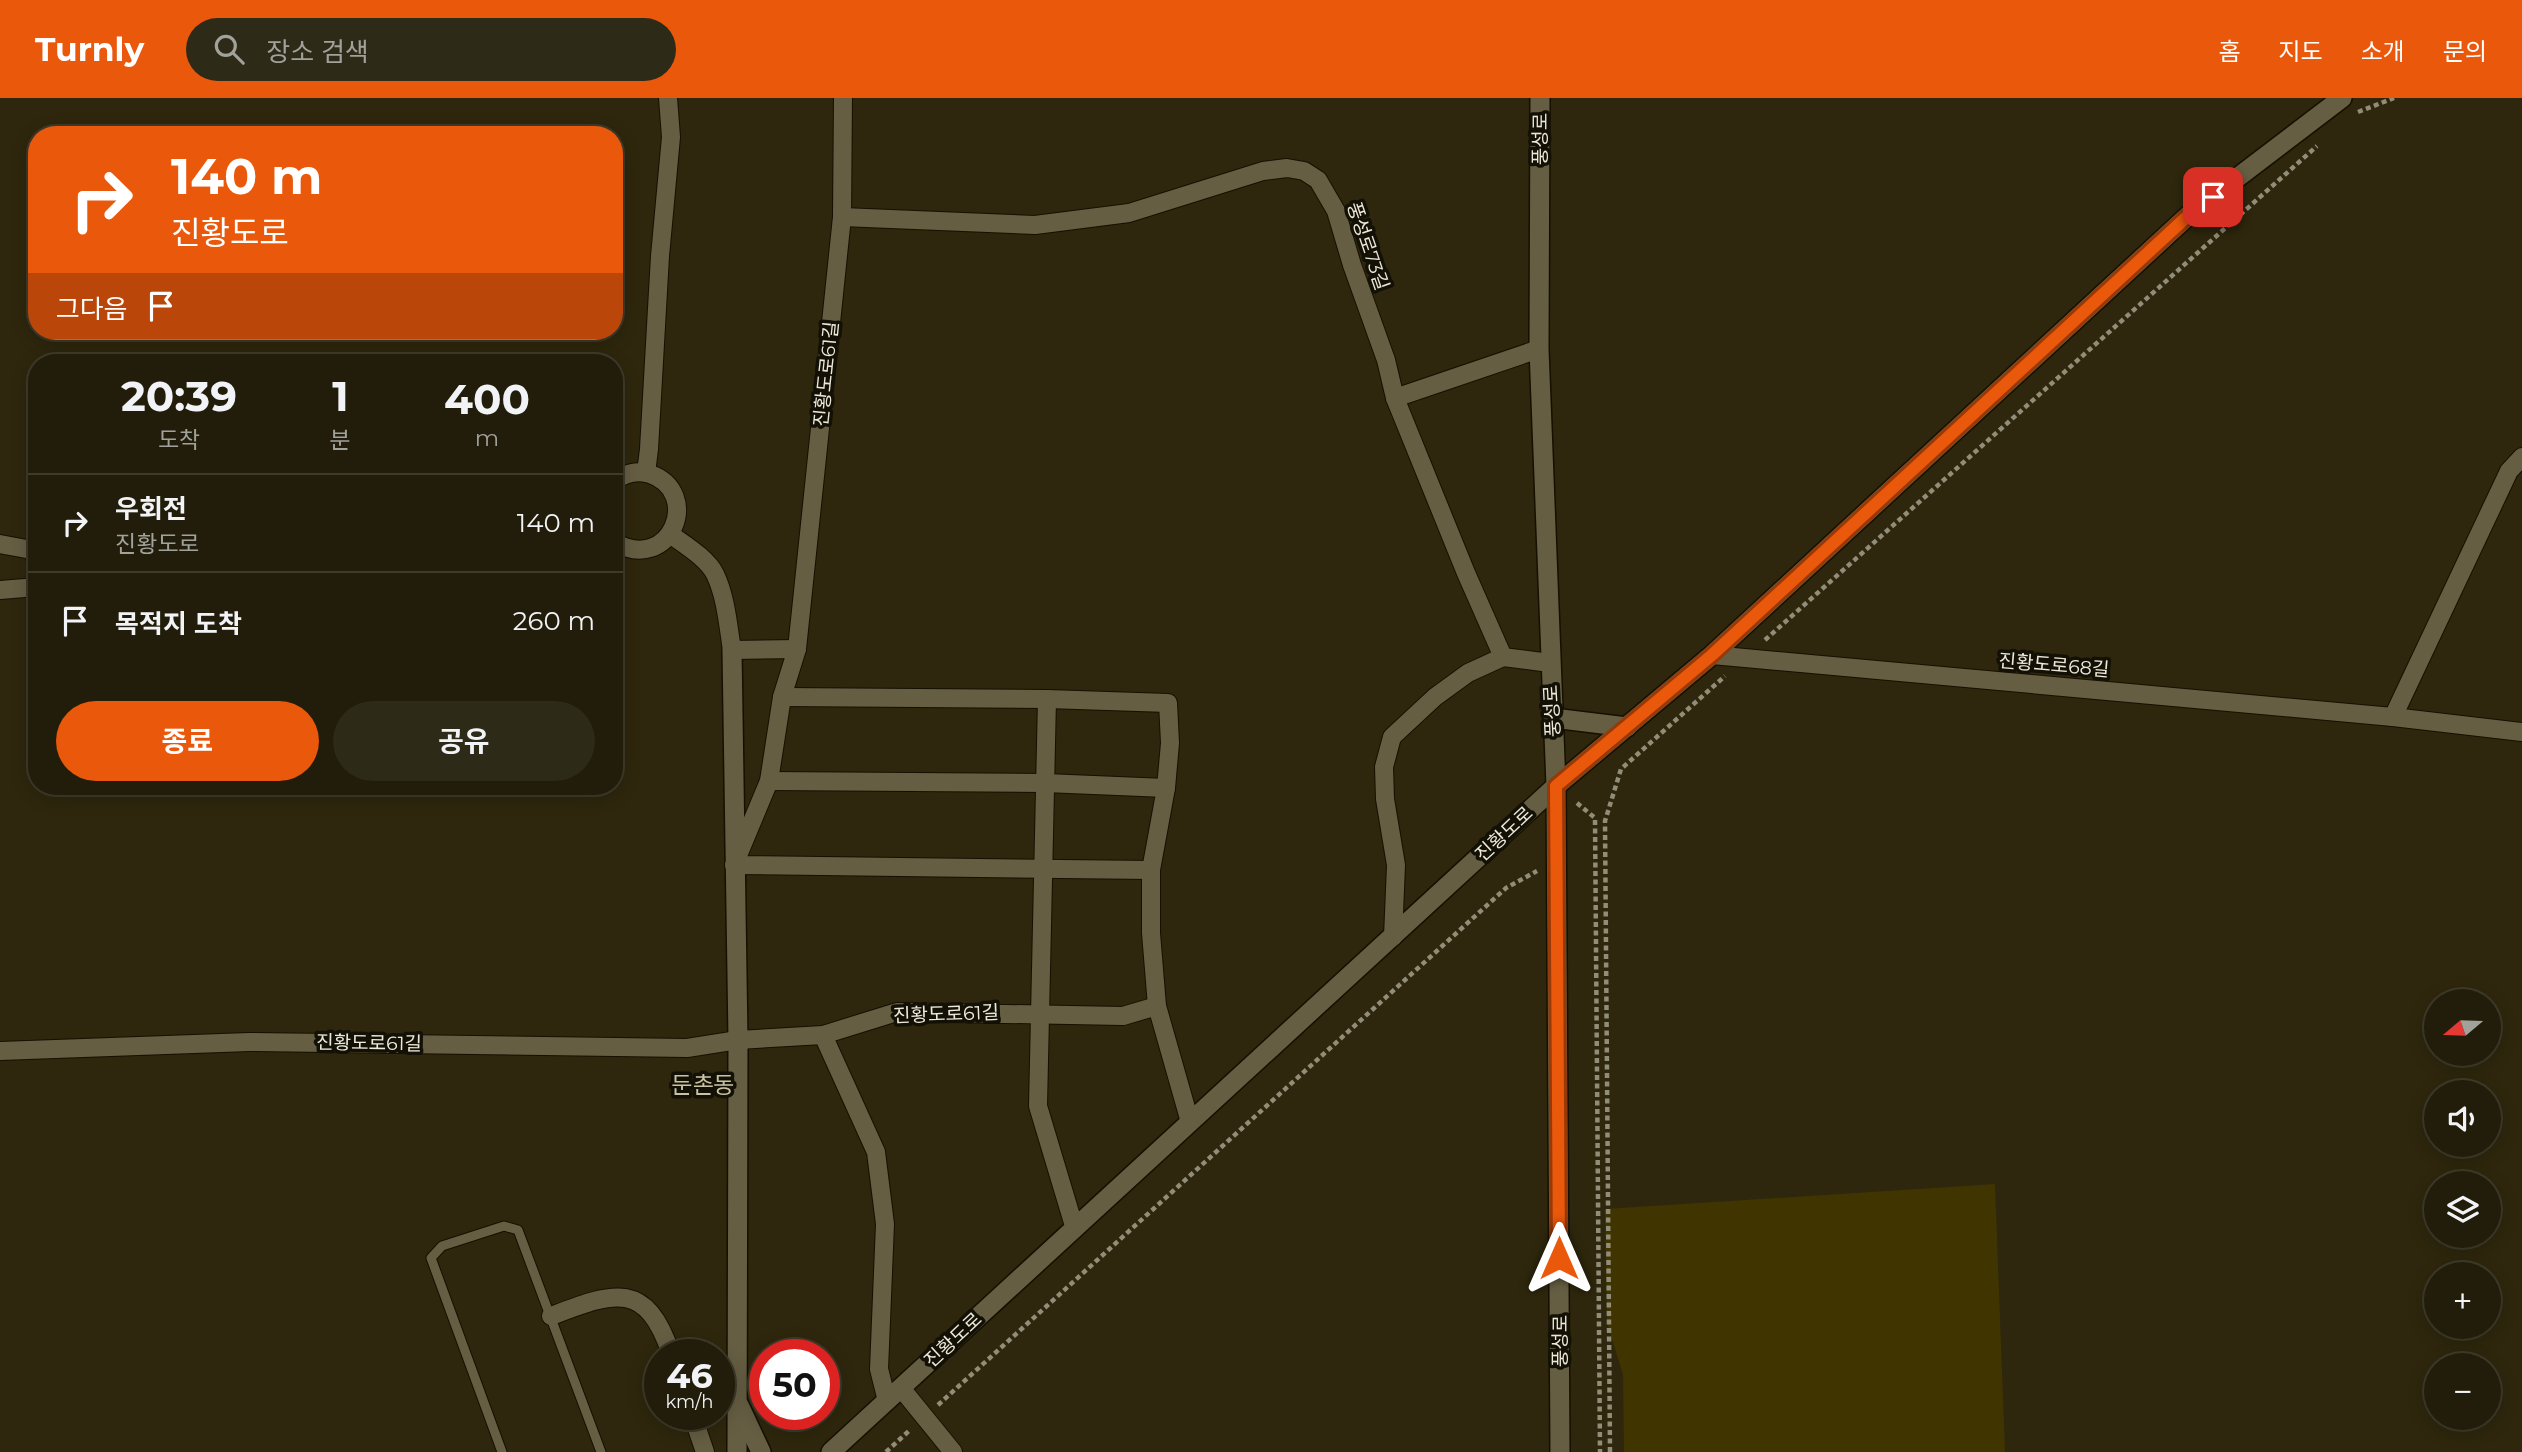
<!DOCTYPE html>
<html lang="ko">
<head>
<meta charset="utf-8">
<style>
  :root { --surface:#221d0a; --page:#2e2a18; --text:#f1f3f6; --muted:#a2a29c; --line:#3f3b2b; --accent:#ea580c }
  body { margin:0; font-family:Montserrat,"Noto Sans KR",sans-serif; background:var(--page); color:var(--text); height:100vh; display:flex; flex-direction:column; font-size:26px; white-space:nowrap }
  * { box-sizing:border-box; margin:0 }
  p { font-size:23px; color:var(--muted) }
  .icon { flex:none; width:38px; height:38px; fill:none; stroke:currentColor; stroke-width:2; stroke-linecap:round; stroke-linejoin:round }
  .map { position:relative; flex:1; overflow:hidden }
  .drawer { position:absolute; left:28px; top:256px; width:595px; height:441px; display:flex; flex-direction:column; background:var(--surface); border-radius:28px; box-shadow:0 4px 18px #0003,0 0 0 2px var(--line) }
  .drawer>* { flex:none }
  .top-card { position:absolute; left:28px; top:28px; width:595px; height:214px; border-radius:28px; box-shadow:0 4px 18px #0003,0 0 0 2px var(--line); background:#ea580c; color:#fff; overflow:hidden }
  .needle { width:46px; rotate:251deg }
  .buttons { position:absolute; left:2424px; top:891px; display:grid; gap:14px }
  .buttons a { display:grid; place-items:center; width:77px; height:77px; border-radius:50%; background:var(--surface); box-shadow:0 4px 18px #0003,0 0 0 2px var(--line); font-size:35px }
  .speed { position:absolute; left:644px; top:1241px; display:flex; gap:14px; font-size:35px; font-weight:700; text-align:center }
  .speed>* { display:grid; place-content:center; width:91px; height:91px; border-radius:50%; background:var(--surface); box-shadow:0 4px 18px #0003,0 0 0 2px var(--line); line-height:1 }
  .speed small { font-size:18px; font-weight:400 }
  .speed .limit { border:10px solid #d22; background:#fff; color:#111 }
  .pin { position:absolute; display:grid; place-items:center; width:60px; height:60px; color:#fff; margin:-30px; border-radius:14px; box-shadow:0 4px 10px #0006 }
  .me { position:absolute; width:77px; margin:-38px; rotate:0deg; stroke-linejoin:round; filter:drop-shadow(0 0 5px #0008) }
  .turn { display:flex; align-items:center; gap:24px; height:147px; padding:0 28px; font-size:32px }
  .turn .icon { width:91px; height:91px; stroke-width:2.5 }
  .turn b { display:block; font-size:49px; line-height:60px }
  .then { display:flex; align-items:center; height:66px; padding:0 28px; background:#0003; gap:14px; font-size:26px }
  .eta { display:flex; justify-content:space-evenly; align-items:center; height:119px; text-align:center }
  .eta b { font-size:42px; font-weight:700; line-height:49px }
  .action { display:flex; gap:14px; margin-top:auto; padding:14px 28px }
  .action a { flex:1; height:80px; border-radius:42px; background:var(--accent); color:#fff; font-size:28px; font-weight:700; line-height:80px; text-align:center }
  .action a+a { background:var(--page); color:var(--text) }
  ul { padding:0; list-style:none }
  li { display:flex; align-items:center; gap:21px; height:98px; padding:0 28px; border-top:2px solid var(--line) }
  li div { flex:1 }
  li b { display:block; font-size:26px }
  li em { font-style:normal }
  header { display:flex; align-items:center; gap:42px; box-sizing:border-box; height:98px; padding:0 35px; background:var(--accent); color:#fff }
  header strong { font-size:33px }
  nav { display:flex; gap:38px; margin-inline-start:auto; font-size:24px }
  .search { width:490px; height:63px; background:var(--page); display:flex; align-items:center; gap:18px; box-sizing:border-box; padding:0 24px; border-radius:38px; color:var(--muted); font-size:26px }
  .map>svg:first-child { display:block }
  .green { fill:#403400 }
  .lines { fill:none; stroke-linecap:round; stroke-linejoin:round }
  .service-casing { stroke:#161000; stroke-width:11 }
  .minor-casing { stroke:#161000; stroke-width:20 }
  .tertiary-casing { stroke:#161000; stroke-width:22 }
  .secondary-casing { stroke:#161000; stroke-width:22 }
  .path { stroke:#918d78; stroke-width:4.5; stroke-dasharray:5 3.5; stroke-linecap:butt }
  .service { stroke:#655e43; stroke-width:9 }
  .minor { stroke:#655e43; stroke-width:18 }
  .tertiary { stroke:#655e43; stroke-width:19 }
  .secondary { stroke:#655e43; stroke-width:19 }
  .route-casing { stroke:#983908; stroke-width:18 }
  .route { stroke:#ea580c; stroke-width:12 }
  .labels { text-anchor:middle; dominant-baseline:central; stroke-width:7; stroke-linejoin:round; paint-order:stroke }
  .street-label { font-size:19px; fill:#ece9d9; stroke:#131006 }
  .quarter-label { font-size:23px; fill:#c9c2a3; stroke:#131006 }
</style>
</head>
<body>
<header>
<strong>Turnly</strong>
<div class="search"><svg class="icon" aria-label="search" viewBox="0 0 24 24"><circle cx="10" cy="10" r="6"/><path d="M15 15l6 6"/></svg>장소 검색</div>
<nav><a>홈</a><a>지도</a><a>소개</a><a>문의</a></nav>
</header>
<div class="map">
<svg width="2522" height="1354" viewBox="0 0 2522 1354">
  <rect width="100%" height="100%" fill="#2e270d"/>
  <path class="green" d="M1995,1086l10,268h-381l-1,-77 -16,-53 -2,-113z"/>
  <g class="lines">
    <g class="service-casing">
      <path id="service" d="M502,1354l-71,-194 11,-12 62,-20 14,4 83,222"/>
    </g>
    <g class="minor-casing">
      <g id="minor">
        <path d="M843,0l-1,119 -45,432 -15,48 -13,84 -35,84 417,5"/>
        <path d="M842,119l193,8 94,-12 134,-42 24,-3 17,3 14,9 18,31 16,54 34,95 9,38 71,175 37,84 47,6"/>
        <path d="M1395,300l144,-49"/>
        <path d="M646,375l3,-24 11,-193 11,-119 -3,-39"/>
        <path d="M614,383c11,-8 24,-11 36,-7 53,18 21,101 -36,68"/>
        <path d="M670,436c15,11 37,24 45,40 11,23 13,51 17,76l65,-1"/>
        <path d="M0,446l32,6 5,12"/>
        <path d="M0,492l37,-3"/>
        <path d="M1712,557l681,62 129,15"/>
        <path d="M782,599l265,2 121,4 2,40 -4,45 -15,82v63l6,73 33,116"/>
        <path d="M1047,601l-9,407 36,120"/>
        <path d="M2393,619l116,-246 13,-14"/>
        <path d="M769,683l276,2 121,5"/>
        <path d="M1393,839l3,-72 -11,-66 -1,-32 8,-30 43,-40 33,-24 35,-16"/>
        <path d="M823,937l53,117 9,72 -6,145 8,32"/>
        <path d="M0,953l249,-9 438,6 51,-8 85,-5 74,-23 226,4 34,-10"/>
        <path d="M551,1218c61,-23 95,-38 120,38"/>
        <path d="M901,1290l52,64"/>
        <path d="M692,1316l13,38"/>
      </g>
    </g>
    <g class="tertiary-casing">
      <g id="tertiary">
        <path d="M732,552l6,390 -1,412"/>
        <path d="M1553,620l74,9"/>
        <path d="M739,1307l22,47"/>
        <path d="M831,1354l725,-666 156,-131 479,-442 151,-115"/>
      </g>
    </g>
    <g class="secondary-casing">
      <path id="secondary" d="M1540,0l-1,251 17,437 4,666"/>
    </g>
    <g class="path">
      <path d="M2358,14l36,-14"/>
      <path d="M1765,542l552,-494"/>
      <path d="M1577,705l18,15 5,634"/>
      <path d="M938,1307l568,-517 31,-17"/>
      <path d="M886,1354l25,-23"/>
      <path d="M1610,1354l-5,-631 16,-52 104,-93"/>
    </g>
    <use href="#service" class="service"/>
    <use href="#minor" class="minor"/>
    <use href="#tertiary" class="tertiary"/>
    <use href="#secondary" class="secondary"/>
  </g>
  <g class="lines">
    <g class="route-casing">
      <path id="route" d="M1559,1160l-3,-472 156,-131 479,-442 22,-16"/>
    </g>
    <use href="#route" class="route"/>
  </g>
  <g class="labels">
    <g class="street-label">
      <text transform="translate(1540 41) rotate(-90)">풍성로</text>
      <text transform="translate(1368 148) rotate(71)">풍성로73길</text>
      <text transform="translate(826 276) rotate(-84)">진황도로61길</text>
      <text transform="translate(2054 567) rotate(5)">진황도로68길</text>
      <text transform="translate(1552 613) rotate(-93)">풍성로</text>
      <text transform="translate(1504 736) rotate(-43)">진황도로</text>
      <text transform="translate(946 916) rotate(-2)">진황도로61길</text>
      <text transform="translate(369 945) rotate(1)">진황도로61길</text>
      <text transform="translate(953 1242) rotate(-43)">진황도로</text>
      <text transform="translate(1560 1243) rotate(-90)">풍성로</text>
    </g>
    <g class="quarter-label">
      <text x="703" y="987">둔촌동</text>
    </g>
  </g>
</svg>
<div class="buttons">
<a><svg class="needle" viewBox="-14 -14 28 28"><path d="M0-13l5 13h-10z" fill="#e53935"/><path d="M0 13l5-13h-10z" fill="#a2a29c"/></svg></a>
<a><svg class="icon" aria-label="sound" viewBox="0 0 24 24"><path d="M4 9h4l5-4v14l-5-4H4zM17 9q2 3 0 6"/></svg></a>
<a><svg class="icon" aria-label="layers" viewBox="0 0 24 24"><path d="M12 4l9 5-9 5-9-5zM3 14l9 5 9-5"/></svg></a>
<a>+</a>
<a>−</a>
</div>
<div class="speed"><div>46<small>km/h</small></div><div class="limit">50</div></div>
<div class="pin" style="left:2213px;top:99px;background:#d93025"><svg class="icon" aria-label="arrive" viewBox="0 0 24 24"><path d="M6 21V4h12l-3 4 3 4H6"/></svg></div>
<svg class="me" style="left:1559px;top:1160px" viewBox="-20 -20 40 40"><path d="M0-17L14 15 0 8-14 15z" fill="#ea580c" stroke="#fff" stroke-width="4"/></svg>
<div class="top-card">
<div class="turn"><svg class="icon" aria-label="right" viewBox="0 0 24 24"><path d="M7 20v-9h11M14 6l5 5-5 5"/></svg><div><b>140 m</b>진황도로</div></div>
<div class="then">그다음<svg class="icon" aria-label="arrive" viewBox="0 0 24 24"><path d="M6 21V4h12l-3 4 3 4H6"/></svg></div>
</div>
<section class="drawer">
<div class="eta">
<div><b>20:39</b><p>도착</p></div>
<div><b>1</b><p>분</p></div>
<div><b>400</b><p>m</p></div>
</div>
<ul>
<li><svg class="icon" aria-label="right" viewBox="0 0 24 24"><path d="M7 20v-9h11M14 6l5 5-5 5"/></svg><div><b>우회전</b><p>진황도로</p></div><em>140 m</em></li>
<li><svg class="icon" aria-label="arrive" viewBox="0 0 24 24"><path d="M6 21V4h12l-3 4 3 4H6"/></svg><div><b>목적지 도착</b></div><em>260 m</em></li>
</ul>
<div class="action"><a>종료</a><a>공유</a></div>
</section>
</div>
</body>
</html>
